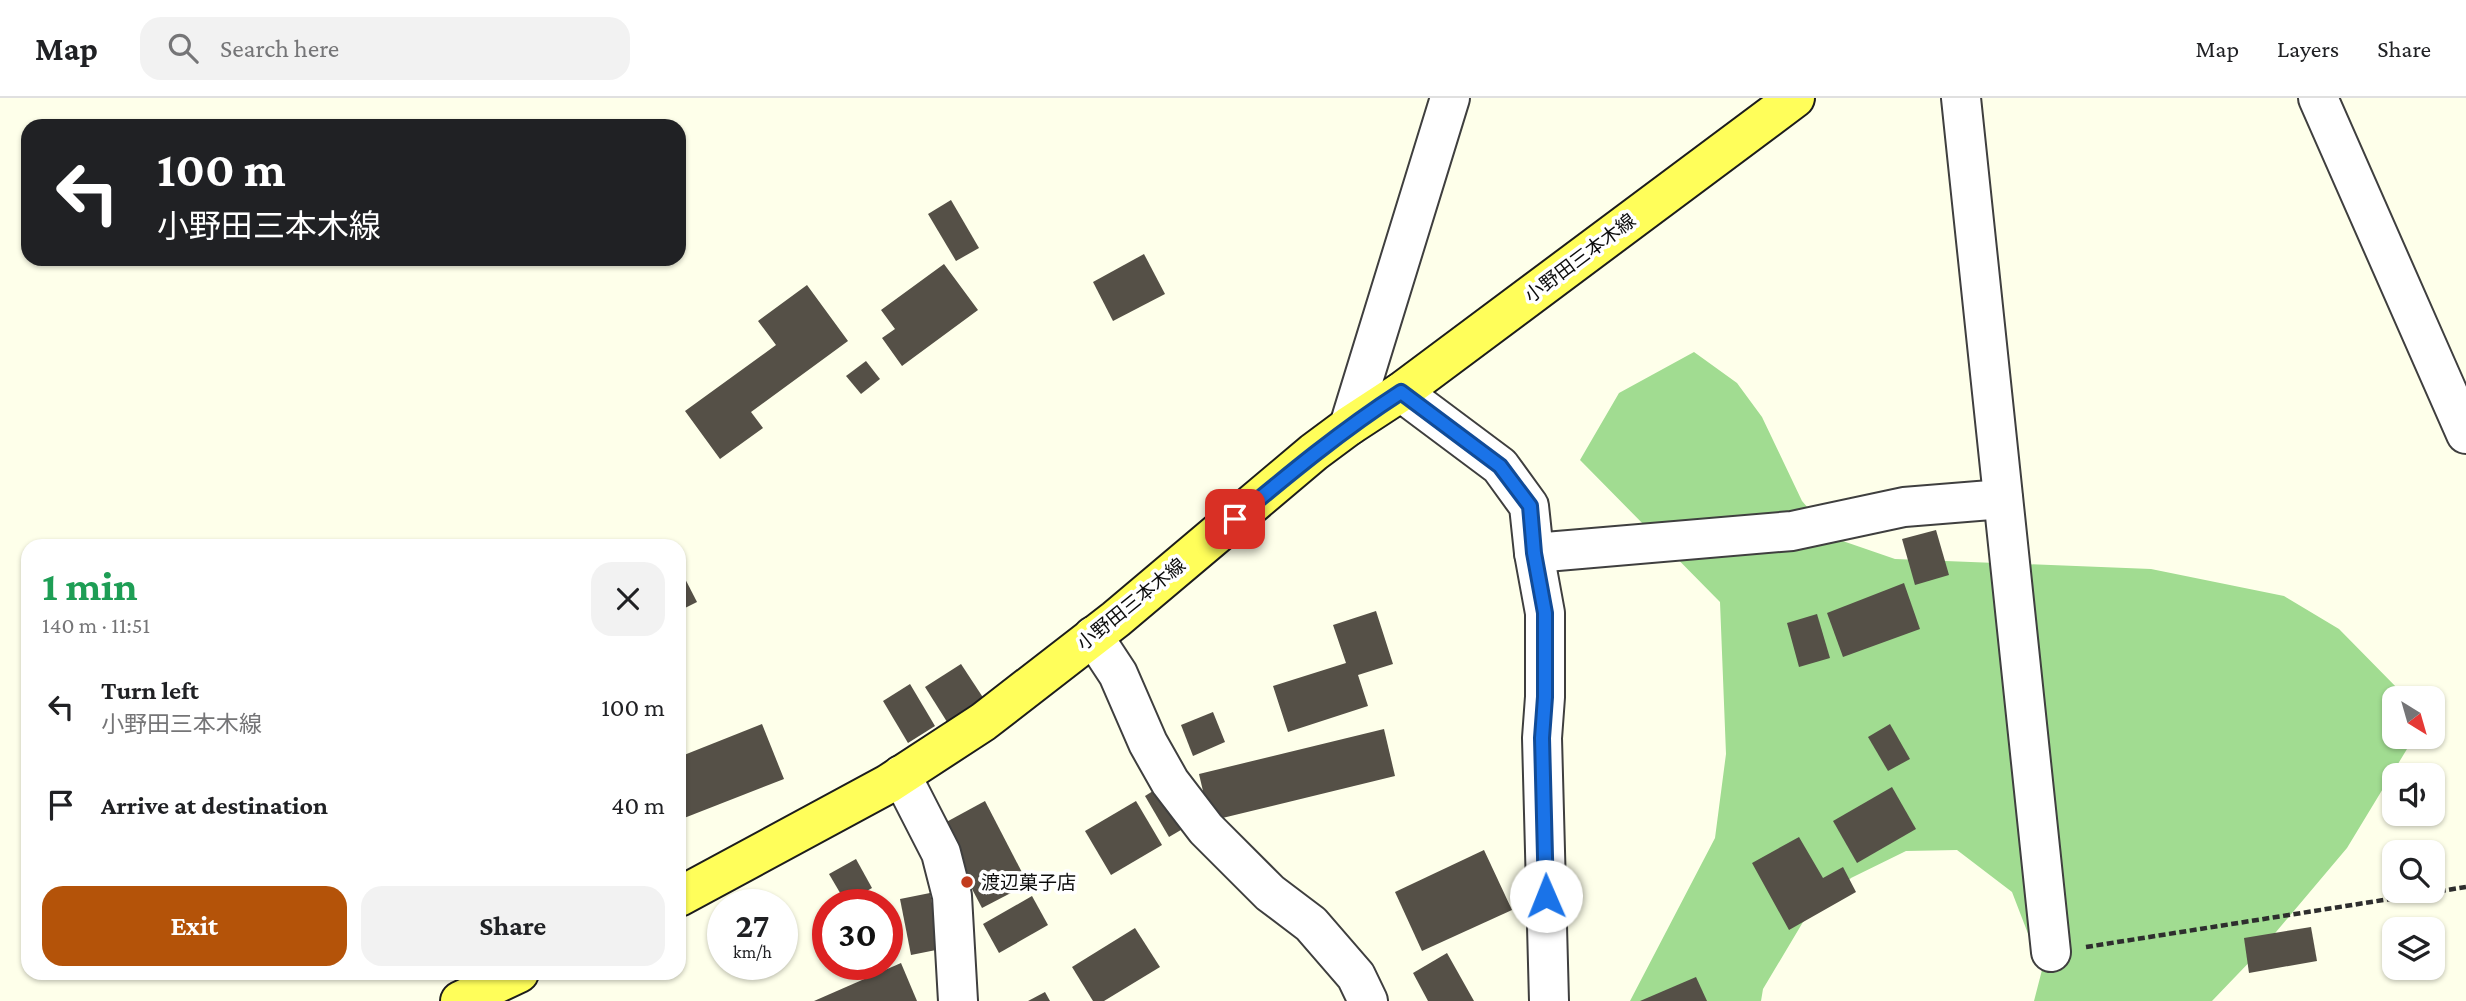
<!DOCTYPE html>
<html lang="en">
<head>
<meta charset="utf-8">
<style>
  :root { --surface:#fff; --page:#f2f2f2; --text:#202124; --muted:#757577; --line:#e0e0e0; --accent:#b45309 }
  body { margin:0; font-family:"Crimson Pro","Noto Sans JP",serif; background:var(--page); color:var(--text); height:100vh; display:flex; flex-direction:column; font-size:26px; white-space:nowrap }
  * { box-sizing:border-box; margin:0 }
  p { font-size:23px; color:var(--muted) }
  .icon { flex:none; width:38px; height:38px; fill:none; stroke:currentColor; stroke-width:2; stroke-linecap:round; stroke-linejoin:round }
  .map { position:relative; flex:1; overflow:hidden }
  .details { position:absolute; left:21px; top:441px; width:665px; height:441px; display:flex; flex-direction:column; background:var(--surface); border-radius:21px; box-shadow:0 2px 5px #0004 }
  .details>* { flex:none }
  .top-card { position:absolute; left:21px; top:21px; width:665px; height:147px; border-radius:21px; box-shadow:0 2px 5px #0004; background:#202124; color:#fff; overflow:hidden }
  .needle { width:46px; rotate:143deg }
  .buttons { position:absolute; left:2382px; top:588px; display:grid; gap:14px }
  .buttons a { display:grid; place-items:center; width:63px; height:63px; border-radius:14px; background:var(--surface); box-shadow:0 2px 5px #0004; font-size:35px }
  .speed { position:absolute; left:707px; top:791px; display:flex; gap:14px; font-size:35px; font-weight:700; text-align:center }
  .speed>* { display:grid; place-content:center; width:91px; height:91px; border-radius:50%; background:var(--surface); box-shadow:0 2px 5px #0004; line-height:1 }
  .speed small { font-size:18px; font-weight:400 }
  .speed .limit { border:10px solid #d22; background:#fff; color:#111 }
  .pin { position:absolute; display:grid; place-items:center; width:60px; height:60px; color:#fff; margin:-30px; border-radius:14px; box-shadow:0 4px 10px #0006 }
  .me { position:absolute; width:77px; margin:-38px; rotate:359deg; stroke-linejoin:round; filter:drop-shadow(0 0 5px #0008) }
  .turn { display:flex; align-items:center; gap:24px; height:147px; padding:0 21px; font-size:32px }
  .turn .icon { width:91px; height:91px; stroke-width:2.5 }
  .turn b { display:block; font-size:49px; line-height:60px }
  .round { display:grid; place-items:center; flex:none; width:74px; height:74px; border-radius:21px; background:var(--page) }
  .summary { display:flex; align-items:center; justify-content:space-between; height:119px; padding:0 21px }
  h1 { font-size:42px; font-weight:700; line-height:52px; color:#1e9e55 }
  .action { display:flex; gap:14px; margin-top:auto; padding:14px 21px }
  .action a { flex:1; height:80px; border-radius:21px; background:var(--accent); color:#fff; font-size:28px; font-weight:700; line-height:80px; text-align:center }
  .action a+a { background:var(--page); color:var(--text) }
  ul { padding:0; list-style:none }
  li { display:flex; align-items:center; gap:21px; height:98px; padding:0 21px }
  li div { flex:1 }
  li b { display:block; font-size:26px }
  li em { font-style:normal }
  header { display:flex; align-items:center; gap:42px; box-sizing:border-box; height:98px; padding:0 35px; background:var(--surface); border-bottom:2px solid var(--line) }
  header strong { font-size:33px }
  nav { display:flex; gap:38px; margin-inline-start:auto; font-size:24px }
  .search { width:490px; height:63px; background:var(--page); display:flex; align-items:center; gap:18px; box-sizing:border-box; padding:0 24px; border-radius:21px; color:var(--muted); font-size:26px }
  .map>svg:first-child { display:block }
  .forest { fill:#a1dc91 }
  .building { fill:#555047 }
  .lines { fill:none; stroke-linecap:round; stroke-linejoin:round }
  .minor-casing { stroke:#3f3f3f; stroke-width:42 }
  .major-casing { stroke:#1d1d1d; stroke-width:42 }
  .path { stroke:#2e2e2e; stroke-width:4.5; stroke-dasharray:7 3.5; stroke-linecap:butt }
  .minor { stroke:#fff; stroke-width:38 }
  .major { stroke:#fffe5a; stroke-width:38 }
  .route-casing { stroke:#114b97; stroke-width:18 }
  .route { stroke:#1a73e8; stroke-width:12 }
  .poi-dot { fill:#c23c1d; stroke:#fff; stroke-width:2.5 }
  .labels { text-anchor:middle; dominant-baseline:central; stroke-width:7; stroke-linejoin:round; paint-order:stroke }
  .street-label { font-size:19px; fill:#0c0c0c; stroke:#fff }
  .poi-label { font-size:19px; fill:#0c0c0c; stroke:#fff; text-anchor:start }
</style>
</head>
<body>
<header>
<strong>Map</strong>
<div class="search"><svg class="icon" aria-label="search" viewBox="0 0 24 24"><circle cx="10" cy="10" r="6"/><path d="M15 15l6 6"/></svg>Search here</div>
<nav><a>Map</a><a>Layers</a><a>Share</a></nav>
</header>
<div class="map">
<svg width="2466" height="903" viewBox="0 0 2466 903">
  <rect width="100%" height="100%" fill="#feffea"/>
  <path class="forest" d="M1694,254l43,31 25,34 40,84 32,37 61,21 256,10 133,27 55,33 63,64 1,5h-9v39h12l1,12 -60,99 -87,103 -48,50h-178l8,-31 -30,-78 -55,-42 -51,1 -55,27 -48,44 -40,67 -2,12h-131l85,-163 11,-84 -6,-152 -140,-142 39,-67z"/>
  <g class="building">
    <path d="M951,102l28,48 -23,13 -28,-47z"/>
    <path d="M1144,156l21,40 -52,27 -20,-39z"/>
    <path d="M944,166l34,46 -76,56 -20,-28 13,-9 -14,-19z"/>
    <path d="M807,187l41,56 -97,71 12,16 -43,31 -35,-48 91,-66 -18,-24z"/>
    <path d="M866,263l14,18 -19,15 -15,-18z"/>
    <path d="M1936,432l13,45 -34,10 -13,-46z"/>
    <path d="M679,469l18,35 -18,9z"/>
    <path d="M1904,485l16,46 -77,28 -16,-44z"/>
    <path d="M1376,513l17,53 -35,11 10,31 -80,26 -15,-46 73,-23 -13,-38z"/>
    <path d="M1817,516l13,44 -31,9 -12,-44z"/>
    <path d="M961,566l25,38 -37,23 -24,-38z"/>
    <path d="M910,586l25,42 -27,17 -25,-42z"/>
    <path d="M1213,614l12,30 -32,14 -12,-31z"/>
    <path d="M762,626l22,55 -105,41v-63z"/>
    <path d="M1890,626l20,35 -22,12 -20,-34z"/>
    <path d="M1384,631l11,47 -185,45 -11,-47z"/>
    <path d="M1161,688l25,41 -17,10 -24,-41z"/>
    <path d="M1892,689l24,42 -59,34 -24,-42z"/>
    <path d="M985,703l43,83 -46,24 -43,-82z"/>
    <path d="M1136,703l26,44 -51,30 -26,-44z"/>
    <path d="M1799,739l24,41 20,-11 13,25 -67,38 -37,-67z"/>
    <path d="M1484,752l28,60 -90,41 -27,-59z"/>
    <path d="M856,761l16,29 -26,15 -17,-29z"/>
    <path d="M930,795l11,56 -30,6 -11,-56z"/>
    <path d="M1032,798l16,29 -49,28 -16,-29z"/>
    <path d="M2311,829l6,34 -68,12 -5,-35z"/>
    <path d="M1135,830l25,39 -56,34h-11l-21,-34z"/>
    <path d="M1447,855l27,48h-46l-15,-28z"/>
    <path d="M901,865l16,38h-103z"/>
    <path d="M1696,879l11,24h-67z"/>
    <path d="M1045,894l5,9h-22z"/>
  </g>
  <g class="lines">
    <g class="minor-casing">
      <g id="minor">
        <path d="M1961,0l90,854"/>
        <path d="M2318,0l148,336"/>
        <path d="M1401,294l99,74 29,40 5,47 11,60v84l-3,41 7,263"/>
        <path d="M1349,328l101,-328"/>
        <path d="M1534,455l258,-22 112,-24 99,-8"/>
        <path d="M1093,538l25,38 30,69 22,39 36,47 64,64 41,31 45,52 12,25"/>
        <path d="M901,677l40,78 11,43 6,105"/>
      </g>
    </g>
    <g class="major-casing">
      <g id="major">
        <path d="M679,799l209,-113 95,-62 133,-103 198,-167 35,-26 52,-34 394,-294"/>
        <path d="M460,903l59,-28"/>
      </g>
    </g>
    <path class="path" d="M2086,849l380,-60"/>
    <use href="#minor" class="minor"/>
    <use href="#major" class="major"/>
  </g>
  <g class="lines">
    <g class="route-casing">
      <path id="route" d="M1235,421c54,-45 107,-89 166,-127l99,74 30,40 4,47 11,60v84l-3,41 4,158"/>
    </g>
    <use href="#route" class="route"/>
  </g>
  <circle class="poi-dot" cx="967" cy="784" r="7"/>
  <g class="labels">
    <g class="street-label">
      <text transform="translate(1580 160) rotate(-37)">小野田三本木線</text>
      <text transform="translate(1131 506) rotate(-39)">小野田三本木線</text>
    </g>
    <g class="poi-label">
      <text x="981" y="784">渡辺菓子店</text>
    </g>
  </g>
</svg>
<div class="buttons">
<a><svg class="needle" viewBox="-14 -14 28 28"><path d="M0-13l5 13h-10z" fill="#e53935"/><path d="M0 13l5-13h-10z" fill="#757577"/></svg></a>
<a><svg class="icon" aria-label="sound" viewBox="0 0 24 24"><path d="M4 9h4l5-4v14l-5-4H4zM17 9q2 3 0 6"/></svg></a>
<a><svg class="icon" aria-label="search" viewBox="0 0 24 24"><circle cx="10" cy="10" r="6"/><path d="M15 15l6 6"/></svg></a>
<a><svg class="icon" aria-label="layers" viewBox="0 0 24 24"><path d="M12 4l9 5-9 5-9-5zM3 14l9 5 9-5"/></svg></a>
</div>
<div class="speed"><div>27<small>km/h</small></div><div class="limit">30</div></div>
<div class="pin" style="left:1235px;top:421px;background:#d93025"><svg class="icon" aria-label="arrive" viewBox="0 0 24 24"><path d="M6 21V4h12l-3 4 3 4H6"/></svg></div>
<svg class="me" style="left:1546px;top:798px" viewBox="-20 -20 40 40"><circle r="19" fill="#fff"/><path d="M0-13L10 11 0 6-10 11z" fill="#1a73e8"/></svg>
<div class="top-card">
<div class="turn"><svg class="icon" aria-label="left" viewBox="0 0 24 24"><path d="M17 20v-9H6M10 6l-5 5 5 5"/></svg><div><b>100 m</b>小野田三本木線</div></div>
</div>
<section class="details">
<div class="summary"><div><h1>1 min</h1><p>140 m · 11:51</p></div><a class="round"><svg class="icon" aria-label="close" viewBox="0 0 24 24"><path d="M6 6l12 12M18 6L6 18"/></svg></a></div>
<ul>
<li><svg class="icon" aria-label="left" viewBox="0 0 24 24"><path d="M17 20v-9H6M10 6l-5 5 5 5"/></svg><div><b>Turn left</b><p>小野田三本木線</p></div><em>100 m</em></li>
<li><svg class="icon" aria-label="arrive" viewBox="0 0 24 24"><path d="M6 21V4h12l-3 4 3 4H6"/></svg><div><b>Arrive at destination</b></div><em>40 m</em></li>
</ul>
<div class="action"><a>Exit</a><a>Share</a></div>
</section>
</div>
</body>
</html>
